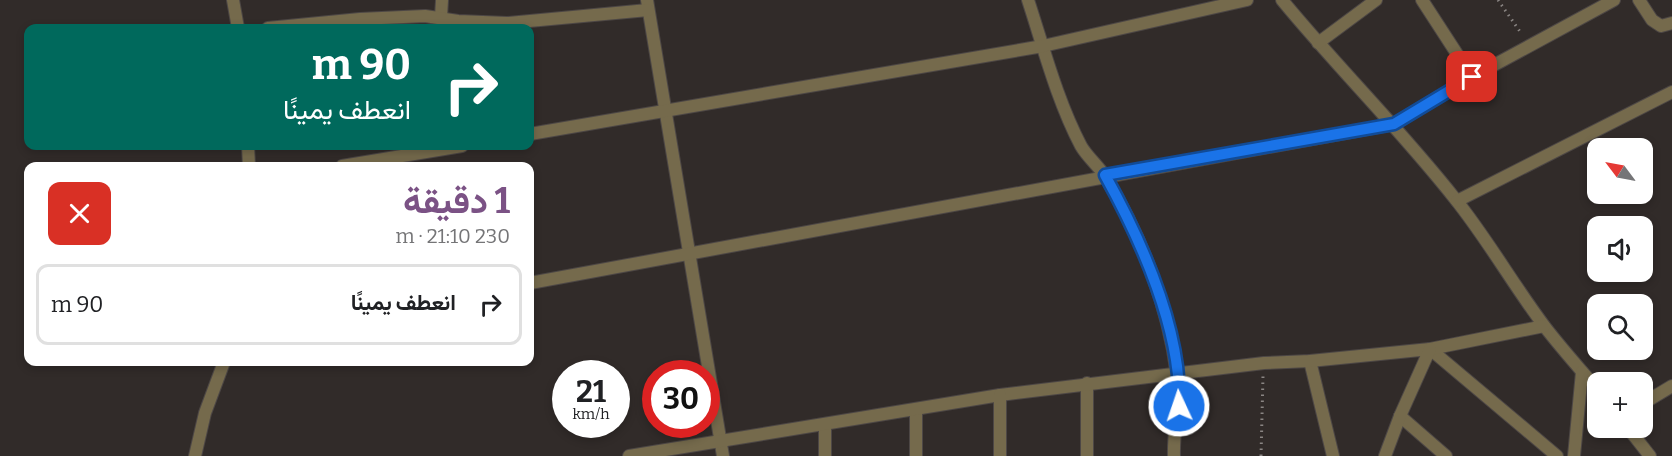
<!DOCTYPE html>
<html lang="ar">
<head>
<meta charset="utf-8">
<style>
  :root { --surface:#fff; --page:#f6f6f6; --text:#202124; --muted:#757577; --line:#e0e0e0; --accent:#7b5285 }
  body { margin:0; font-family:Bitter,Vazirmatn,serif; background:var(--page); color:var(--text); direction:rtl; height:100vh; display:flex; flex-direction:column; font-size:22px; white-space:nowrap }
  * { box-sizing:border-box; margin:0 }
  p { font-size:20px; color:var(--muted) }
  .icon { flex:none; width:33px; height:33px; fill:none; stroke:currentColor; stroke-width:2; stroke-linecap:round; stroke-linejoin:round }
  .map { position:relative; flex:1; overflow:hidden; direction:ltr }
  .sheet { position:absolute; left:24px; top:162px; width:510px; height:204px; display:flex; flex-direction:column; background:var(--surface); border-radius:12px; box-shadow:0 3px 9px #0003; direction:rtl }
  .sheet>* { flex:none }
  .top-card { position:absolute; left:24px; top:24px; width:510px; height:126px; border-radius:12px; box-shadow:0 3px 9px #0003; direction:rtl; background:#00695c; color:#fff; overflow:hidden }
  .needle { width:39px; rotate:302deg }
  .buttons { position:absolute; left:1587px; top:138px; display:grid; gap:12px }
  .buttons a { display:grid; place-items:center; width:66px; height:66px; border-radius:12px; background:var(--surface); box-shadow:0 3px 9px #0003; font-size:30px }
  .speed { position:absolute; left:552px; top:360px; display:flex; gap:12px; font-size:30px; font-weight:700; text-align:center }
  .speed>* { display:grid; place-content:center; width:78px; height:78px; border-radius:50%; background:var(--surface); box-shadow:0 3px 9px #0003; line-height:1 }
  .speed small { font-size:15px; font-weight:400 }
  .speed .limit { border:9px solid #d22; background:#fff; color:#111 }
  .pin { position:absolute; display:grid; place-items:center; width:51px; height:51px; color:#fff; margin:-26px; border-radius:12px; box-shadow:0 3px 9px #0006 }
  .me { position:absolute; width:66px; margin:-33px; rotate:357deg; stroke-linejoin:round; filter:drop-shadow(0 0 4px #0008) }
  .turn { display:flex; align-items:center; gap:21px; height:126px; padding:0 24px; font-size:27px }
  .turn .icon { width:78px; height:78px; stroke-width:2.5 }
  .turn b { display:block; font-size:42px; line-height:51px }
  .round { display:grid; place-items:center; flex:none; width:63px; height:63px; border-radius:12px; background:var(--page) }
  .headline { display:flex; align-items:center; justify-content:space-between; height:102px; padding:0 24px }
  h1 { font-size:36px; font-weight:700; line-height:45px; color:var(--accent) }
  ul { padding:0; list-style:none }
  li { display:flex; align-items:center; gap:18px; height:81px; margin:0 12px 9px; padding:0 12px; border:3px solid var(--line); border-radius:12px }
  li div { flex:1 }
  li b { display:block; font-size:22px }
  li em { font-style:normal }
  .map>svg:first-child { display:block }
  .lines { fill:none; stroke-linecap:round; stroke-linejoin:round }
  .minor-casing { stroke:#4d4745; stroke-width:14 }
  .path { stroke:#8a8583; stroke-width:3; stroke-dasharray:1.5 4.5; stroke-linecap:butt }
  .minor { stroke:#756a4c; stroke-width:12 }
  .route-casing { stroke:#114b97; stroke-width:15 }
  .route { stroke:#1a73e8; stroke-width:10 }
</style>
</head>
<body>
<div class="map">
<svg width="1672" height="456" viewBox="0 0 1672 456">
  <rect width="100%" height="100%" fill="#312b29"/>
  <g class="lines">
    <g class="minor-casing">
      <g id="minor">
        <path d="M233,0l5,28"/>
        <path d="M647,0l76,456"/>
        <path d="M1028,0c16,49 29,100 53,146 7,12 18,20 25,32 36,59 62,128 71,197 4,28 -4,53 -3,81"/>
        <path d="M1282,0c56,68 119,130 174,200 32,40 58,86 89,127 17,22 35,42 53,63"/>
        <path d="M1422,0l50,77"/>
        <path d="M1639,0l13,20 9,6 11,-3"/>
        <path d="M441,17l1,-17"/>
        <path d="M268,28l92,-9 65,-3 33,5 49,2 141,-13"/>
        <path d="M1318,43l58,-43"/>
        <path d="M530,134l513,-88 204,-46"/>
        <path d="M248,146l1,20"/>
        <path d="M342,166l120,-20"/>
        <path d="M1457,201l215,-109"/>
        <path d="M530,283l864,-159 78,-47 142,-77"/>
        <path d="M1430,349l127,107"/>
        <path d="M1310,361l23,95"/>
        <path d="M1087,383v73"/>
        <path d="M1642,404l30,-18"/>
        <path d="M916,410v46"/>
        <path d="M1400,416l46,40"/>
        <path d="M825,426v30"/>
        <path d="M1628,428l22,28"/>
        <path d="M195,456l10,-43 19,-51"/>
        <path d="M629,456l371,-61 264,-32 46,-2 120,-12 114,-23"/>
        <path d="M1000,456v-61"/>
        <path d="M1385,456l15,-40 30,-67"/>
        <path d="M1574,456l8,-84"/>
      </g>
    </g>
    <g class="path">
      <path d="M1498,0l23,33"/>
      <path d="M1261,456l2,-80"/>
    </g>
    <use href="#minor" class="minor"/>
  </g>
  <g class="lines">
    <g class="route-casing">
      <path id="route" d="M1179,406c3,-75 -38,-166 -74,-231l289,-51 78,-47"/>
    </g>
    <use href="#route" class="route"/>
  </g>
</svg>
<div class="buttons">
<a><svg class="needle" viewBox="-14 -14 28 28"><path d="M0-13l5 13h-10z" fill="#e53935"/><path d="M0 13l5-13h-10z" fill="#757577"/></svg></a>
<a><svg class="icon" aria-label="sound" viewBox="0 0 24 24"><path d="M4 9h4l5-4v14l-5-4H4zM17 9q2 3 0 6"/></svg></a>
<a><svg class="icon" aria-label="search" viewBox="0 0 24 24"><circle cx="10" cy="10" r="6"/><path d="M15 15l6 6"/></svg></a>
<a>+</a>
</div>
<div class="speed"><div>21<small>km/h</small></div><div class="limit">30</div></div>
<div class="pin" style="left:1472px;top:77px;background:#d93025"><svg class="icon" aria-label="arrive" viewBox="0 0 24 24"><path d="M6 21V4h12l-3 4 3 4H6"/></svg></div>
<svg class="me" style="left:1179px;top:406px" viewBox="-20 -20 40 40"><circle r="17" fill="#1a73e8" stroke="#fff" stroke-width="3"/><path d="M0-11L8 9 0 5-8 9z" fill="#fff"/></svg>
<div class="top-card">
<div class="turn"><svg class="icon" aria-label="right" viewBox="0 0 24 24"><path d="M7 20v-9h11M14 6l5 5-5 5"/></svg><div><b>90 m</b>انعطف يمينًا</div></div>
</div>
<section class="sheet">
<div class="headline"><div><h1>1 دقيقة</h1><p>230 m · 21:10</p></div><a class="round" style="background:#d93025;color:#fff"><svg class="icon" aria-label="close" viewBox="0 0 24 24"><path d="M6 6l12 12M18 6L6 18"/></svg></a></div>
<ul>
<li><svg class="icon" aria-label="right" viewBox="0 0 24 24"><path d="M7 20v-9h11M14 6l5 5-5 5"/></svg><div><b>انعطف يمينًا</b></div><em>90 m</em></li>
</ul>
</section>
</div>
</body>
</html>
